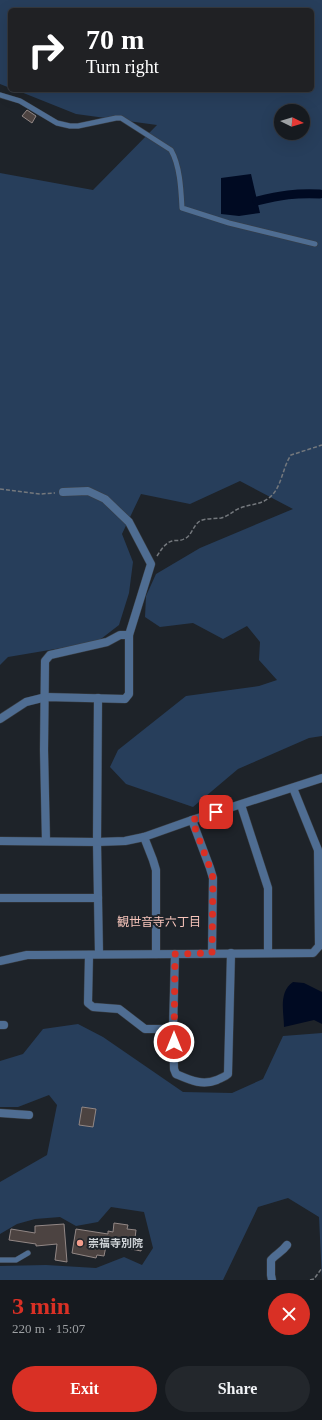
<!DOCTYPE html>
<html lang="en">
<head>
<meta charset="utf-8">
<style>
  :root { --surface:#161a1f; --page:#23272c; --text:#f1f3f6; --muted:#9ea1a4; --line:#35383d; --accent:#d93025 }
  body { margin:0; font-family:"Times New Roman","Noto Sans JP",serif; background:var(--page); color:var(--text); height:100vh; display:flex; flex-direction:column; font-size:15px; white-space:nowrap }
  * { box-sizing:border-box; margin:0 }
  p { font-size:13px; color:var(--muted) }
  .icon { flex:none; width:22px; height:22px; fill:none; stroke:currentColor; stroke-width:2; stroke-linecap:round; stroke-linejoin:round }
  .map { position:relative; height:1280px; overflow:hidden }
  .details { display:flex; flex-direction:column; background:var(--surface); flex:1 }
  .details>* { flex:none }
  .hud { position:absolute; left:8px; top:8px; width:306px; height:84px; border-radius:6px; box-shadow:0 4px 16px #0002,0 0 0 1px var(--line); background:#202124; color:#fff; overflow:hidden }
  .needle { width:26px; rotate:95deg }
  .buttons { position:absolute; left:274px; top:104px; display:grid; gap:8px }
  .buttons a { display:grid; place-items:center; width:36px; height:36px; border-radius:50%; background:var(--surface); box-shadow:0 4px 16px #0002,0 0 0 1px var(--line); font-size:20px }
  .pin { position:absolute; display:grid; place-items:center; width:34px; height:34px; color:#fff; margin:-17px; border-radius:8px; box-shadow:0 2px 6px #0006 }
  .me { position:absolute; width:44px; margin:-22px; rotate:0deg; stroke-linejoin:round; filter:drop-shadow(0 0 3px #0008) }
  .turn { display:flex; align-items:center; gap:14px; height:84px; padding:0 12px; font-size:18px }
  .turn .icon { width:52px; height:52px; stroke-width:2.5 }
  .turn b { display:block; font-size:28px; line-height:34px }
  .round { display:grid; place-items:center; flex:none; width:42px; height:42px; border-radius:21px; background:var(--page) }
  .summary { display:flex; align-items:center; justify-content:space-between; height:68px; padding:0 12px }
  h1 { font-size:24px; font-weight:800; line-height:30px; color:var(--accent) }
  .primary-button { display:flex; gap:8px; margin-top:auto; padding:8px 12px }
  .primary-button a { flex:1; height:46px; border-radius:24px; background:var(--accent); color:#fff; font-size:16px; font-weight:800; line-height:46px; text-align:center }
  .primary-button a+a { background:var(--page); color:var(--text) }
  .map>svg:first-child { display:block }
  .green { fill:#273e5b; fill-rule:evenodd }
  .water { fill:#000a22 }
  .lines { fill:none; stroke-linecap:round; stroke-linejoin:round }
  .canal { stroke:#000a22; stroke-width:9 }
  .building { fill:#4c4341; stroke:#928785 }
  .lane-casing { stroke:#3a3f45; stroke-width:6 }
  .street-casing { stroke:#3a3f45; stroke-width:9 }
  .path { stroke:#74787d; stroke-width:1.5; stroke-dasharray:4 2; stroke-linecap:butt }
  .lane { stroke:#4f6d92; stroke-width:5 }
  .street { stroke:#4f6d92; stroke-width:8 }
  .route { stroke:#d93025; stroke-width:7; stroke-dasharray:0 12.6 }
  .poi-dot { fill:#f49d8c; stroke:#1e2329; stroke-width:1.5 }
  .labels { text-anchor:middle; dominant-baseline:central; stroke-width:4; stroke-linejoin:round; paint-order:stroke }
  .poi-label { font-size:11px; font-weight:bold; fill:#cfd3d7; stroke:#1e2329; text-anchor:start }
  .neighbourhood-label { font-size:12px; fill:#f9c6bc; stroke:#1e2329 }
</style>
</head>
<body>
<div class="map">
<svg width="322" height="1280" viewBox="0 0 322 1280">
  <rect width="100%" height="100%" fill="#1e2329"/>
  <g class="green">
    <path d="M0,0h322v736l-13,2 -71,31 -45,38 -67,-23 -16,-17 8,-17 68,-54 73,-10 18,-6 -18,-20 1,-18 -13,-16 -24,13 -30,-16 -33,4 -15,-10 1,-21 10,-22 44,-26 93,-39 -53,-28 -50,23 -49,-10 -19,40 11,28 -4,31 -10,32 -22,17 -89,15 -8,8v-492l93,17 64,-65 -81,-11 -60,-24h296v-80h-302v78l-10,-4zM281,111h22v22h-22z"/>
    <path d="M78,1024l25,13 80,55 49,1 31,-14 20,-43 39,-3v247l-3,-63 -31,-19 -30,9 -35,73h-223v-14l46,-1 50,3 28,-11 18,8 11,-17 -9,-36 -33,-5 -13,15 -22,4 -16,-9 -25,2 -18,5 -17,10v-52l47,-27 10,-50 -8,-10 -31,12h-18v-46l23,-7 20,-25z"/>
  </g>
  <g class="water">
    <path d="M251,174l9,39 -21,3 -18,-2v-36z"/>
    <path d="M293,982l11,1 18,9v32l-8,-4 -30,7c0,-14 -6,-35 9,-45z"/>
  </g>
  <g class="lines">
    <path class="canal" d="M257,201c24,-6 38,-8 63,-7"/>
  </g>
  <g class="building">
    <path d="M27,110l9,6 -4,7 -10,-7z"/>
    <path d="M82,1107l14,2 -3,18 -14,-2z"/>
    <path d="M114,1223l14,2 -1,4 9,1 -1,8 8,1 -2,12 -10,-2v-4l-24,-4 -3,15 -7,-1 -1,3 -24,-5 4,-24 32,5v-3l5,1z"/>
    <path d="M64,1224l3,38 -12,-2 2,-16 -21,2v-2l-27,-4 2,-11 24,4v-7z"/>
  </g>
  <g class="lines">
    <g class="lane-casing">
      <g id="lane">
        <path d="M0,95l20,6 37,22 13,3h8l38,-8h5l50,32c9,16 10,39 11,58l47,15 86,21"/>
        <path d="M0,1260h16l12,-7"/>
      </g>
    </g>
    <g class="street-casing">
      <g id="street">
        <path d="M98,698l-1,144 2,112"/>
        <path d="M0,719l26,-17 20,-5 79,2 4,-5v-59l22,-71 -22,-42 -24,-23 -17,-8 -25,1"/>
        <path d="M241,805l27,83v65"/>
        <path d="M192,820l18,48 3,10 -1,75"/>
        <path d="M144,837l9,23 3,10v84"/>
        <path d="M0,841l97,1 28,-1 19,-4 48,-17 130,-42"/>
        <path d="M46,841l-2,-91 1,-89 5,-6 57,-13 13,-7h9"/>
        <path d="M0,898h98"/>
        <path d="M175,954l-2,75 1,40 2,5c14,6 26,12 41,6 4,-2 8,-3 11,-6l3,-121"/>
        <path d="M89,955l-1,48 5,4 26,2 26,20h28"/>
        <path d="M0,961l27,-6h8l278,-2 6,-7 -1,-96 -25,-62"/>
        <path d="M0,1025h4"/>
        <path d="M0,1113l29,2"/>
        <path d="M272,1280l-1,-5v-15c6,-7 10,-7 16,-15"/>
      </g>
    </g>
    <g class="path">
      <path d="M0,489l40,5 15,-1"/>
      <path d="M157,556c4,-6 8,-13 15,-15 4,-1 9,0 12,-2 8,-3 9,-14 16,-18 6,-3 14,-2 21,-3 8,-2 12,-7 19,-10 10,-4 20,-3 29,-10 13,-10 13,-30 22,-43l31,-10"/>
      <path d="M310,1280l4,-1 8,-11"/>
    </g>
    <use href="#lane" class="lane"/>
    <use href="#street" class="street"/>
  </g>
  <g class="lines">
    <path class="route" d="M174,1042l1,-88 37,-1 1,-75 -3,-10 -18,-48 24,-8"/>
  </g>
  <circle class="poi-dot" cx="80" cy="1243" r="4"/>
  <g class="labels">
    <g class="poi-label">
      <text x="88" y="1243">崇福寺別院</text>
    </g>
    <g class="neighbourhood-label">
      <text x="159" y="922">観世音寺六丁目</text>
    </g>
  </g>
</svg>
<div class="buttons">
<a><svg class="needle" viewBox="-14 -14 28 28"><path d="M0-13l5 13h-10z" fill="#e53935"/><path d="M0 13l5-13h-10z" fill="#9ea1a4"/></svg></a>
</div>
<div class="pin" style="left:216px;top:812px;background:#d93025"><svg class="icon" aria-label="arrive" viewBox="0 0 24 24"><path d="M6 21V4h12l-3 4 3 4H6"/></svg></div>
<svg class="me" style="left:174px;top:1042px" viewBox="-20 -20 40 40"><circle r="17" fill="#d93025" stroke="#fff" stroke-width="3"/><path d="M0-11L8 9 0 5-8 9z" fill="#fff"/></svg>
<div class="hud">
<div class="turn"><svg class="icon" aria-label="right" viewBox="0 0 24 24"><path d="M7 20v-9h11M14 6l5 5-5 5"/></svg><div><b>70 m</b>Turn right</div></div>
</div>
</div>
<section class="details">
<div class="summary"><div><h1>3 min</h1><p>220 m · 15:07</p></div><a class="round" style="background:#d93025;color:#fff"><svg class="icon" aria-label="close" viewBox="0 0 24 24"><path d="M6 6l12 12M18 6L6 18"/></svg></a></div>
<div class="primary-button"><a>Exit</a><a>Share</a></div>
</section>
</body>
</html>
